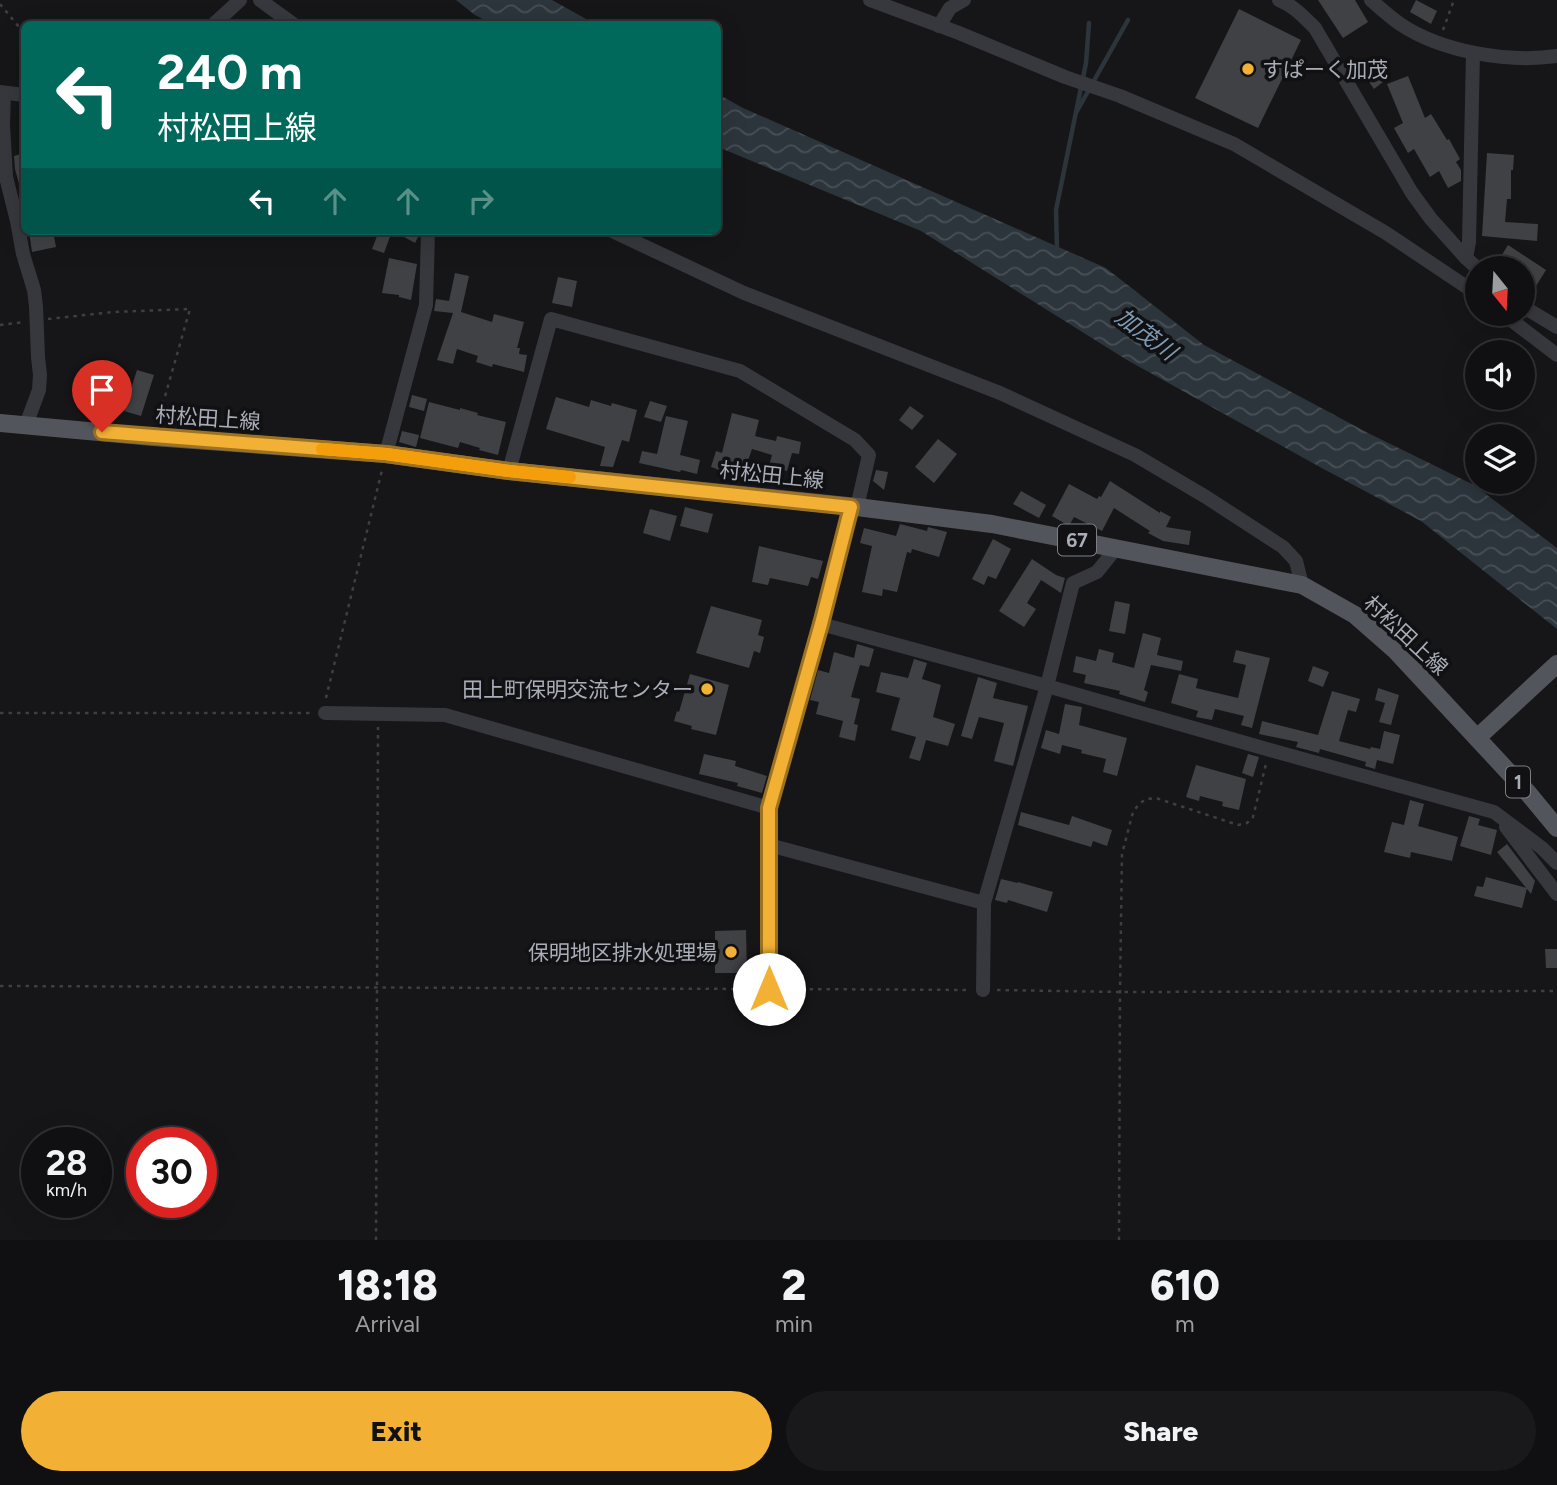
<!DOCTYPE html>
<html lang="en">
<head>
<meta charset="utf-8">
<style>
  :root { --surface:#101012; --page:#19191b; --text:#f1f3f6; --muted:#9c9d9f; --line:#303032; --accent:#f2b134 }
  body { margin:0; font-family:Figtree,"Noto Sans JP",sans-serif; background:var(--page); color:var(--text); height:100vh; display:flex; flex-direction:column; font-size:26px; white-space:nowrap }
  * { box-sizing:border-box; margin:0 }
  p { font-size:23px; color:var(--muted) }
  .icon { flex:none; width:38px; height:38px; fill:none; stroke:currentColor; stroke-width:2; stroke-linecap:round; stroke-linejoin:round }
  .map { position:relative; height:1240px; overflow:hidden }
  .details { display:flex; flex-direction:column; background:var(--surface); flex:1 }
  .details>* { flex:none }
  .banner { position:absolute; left:21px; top:21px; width:700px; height:214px; border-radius:10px; box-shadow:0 7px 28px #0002,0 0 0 2px var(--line); background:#00695c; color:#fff; overflow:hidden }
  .needle { width:46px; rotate:162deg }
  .buttons { position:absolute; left:1465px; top:256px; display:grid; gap:14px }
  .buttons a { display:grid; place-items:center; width:70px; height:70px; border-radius:50%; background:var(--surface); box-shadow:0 7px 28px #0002,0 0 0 2px var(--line); font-size:35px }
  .speed { position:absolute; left:21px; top:1127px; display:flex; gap:14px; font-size:35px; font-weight:700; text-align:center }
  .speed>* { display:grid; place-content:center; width:91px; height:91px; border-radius:50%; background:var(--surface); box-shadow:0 7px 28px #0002,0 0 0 2px var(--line); line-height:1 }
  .speed small { font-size:18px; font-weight:400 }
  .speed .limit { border:10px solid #d22; background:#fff; color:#111 }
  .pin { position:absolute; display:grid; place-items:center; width:60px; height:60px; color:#fff; margin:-72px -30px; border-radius:50% 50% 50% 0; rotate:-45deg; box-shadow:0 0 7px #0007 }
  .pin .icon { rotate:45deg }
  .me { position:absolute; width:77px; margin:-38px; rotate:0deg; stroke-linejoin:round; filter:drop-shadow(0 0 5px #0008) }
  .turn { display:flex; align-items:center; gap:24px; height:147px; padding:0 21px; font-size:32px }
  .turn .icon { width:91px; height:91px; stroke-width:2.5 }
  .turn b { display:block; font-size:49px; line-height:60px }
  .lanes { display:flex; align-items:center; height:66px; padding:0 21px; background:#0003; justify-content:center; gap:35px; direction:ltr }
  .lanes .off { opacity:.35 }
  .eta { display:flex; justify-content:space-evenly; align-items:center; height:119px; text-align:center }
  .eta b { font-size:42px; font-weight:800; line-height:49px }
  .primary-button { display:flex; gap:14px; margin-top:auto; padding:14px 21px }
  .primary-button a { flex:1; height:80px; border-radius:42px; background:var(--accent); color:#111; font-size:28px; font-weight:800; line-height:80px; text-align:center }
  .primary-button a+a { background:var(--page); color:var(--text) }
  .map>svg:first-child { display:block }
  .water { fill:url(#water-waves) }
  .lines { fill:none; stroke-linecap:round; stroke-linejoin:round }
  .stream { stroke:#2c353c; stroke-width:4.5 }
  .building { fill:#404145 }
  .path { stroke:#3d3f44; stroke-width:2.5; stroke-dasharray:3.5 5; stroke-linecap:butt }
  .minor { stroke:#37383d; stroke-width:14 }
  .major { stroke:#53555c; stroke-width:18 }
  .route-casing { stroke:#9d7322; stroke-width:18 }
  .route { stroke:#f2b134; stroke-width:12 }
  .slow { stroke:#f59e0b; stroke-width:12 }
  .poi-dot { fill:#f2b134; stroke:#111113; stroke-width:2.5 }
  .labels { text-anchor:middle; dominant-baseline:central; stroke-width:7; stroke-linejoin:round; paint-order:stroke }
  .shield { fill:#111113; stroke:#7b7e86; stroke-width:2 }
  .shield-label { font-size:19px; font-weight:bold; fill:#a8adb8 }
  .poi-label { font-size:21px; fill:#a8adb8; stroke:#111113; text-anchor:end }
  .street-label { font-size:21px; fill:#a8adb8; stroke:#111113 }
  .water-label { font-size:23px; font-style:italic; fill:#7f9bb3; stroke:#111113 }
</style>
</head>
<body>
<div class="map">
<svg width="1557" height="1240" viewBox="0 0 1557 1240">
  <defs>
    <pattern id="water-waves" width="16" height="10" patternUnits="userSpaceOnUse" patternTransform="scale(1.75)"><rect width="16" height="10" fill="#2c353c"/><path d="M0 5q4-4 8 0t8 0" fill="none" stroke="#485056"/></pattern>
  </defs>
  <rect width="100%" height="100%" fill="#161618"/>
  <g class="water">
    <path d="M456,0h96l43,24h-102l-18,-9z"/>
    <path d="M718,94l25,14 363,160 98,77 164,88 106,52 83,63v81l-136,-108 -103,-55 -191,-106 -206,-129 -203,-84z"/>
  </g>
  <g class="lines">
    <g class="stream">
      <path d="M1077,111l51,-91"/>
      <path d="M1057,250l-1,-40 30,-147 3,-40"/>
    </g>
  </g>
  <g class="building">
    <path d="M1318,0h37l13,22 -25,16z"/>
    <path d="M1416,0l21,11 -6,13 -21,-12z"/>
    <path d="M1239,9l62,31 -43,88 -63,-30z"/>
    <path d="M1374,58l14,20 -14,11 -14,-20z"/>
    <path d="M1408,76l17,42 6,-4 16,26 2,-1 11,20 -4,3 5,8v11l-13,7 -9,-17 -9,6 -16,-28 -6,4 -14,-25 9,-5 -16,-39z"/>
    <path d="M24,153v37l-3,1 -6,-22 -1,-13z"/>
    <path d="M1487,153l27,2 -1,15h-2v29h-4l-2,23 33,2 -1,17 -55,-5z"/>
    <path d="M29,231h24l3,16 -24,5z"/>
    <path d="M379,231h13l-8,22 -12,-4z"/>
    <path d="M393,231h25v6l-3,6z"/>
    <path d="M1508,245l38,25 -10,16 -14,-8v-10h-28z"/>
    <path d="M389,258l28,6 -6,36 -12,-3v-2l-17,-2z"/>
    <path d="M455,273l14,3 -8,36 31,10 2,-8 30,8 -7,26h3l-1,6 8,1 -3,17 -31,-8 -1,3 -16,-5 2,-6 -21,-7 -4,15 -16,-4 16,-47 -19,-2 2,-12 13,2z"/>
    <path d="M558,277l19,4 -5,26 -20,-4z"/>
    <path d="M137,370l17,5 -13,41 -17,-5z"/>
    <path d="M412,395l15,4 -3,12 -15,-4z"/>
    <path d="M556,397l33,10 2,-7 20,6 1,-3 25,7 -8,32 -7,-2 -9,27 -13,-1 5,-19 -59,-18z"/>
    <path d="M650,401l17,5 -6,16 -17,-5z"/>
    <path d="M429,402l31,8v-2l18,5 -1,2 29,7 -8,33 -19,-5 1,-2 -20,-6 -2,6 -38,-10z"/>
    <path d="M910,406l14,10 -12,14 -13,-10z"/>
    <path d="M732,413l27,7 -4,16 21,5 1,-5 24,6 -2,12 -7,-1 -5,18 -18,-5 3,-11 -20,-6 -10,29 -31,-11 5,-16 6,2z"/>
    <path d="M666,416l22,5 -8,34 20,5 -3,14 -16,-4 -1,2 -41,-9 3,-12 15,3z"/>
    <path d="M402,431l17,4 -3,12 -17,-5z"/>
    <path d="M938,439l19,15 -23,29 -19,-16z"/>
    <path d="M876,470l12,2 -4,18 -11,-9z"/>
    <path d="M1110,481l50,32v-2l11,6 -5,10 25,4 -2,14 -26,-4 -15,-8 2,-2 -36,-23 -12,23 -28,-14 -5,9 -17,-10 17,-32 28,15 2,-3 2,1z"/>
    <path d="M1021,491l25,14 -7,13 -26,-14z"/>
    <path d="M685,507l28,7 -5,19 -28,-7z"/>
    <path d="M650,509l27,7 -7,25 -27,-8z"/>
    <path d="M900,524l27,7 1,-4 19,5 -8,25 -27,-8 -1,4 -4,-1 -10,40 -14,-3 -1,7 -20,-4 10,-46 -12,-3 4,-15 32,8z"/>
    <path d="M993,539l18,10 -15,30 -8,-3 -4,9 -12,-6z"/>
    <path d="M759,546l64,15 -5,18 -7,-2 -3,9 -38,-8 -2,7 -16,-3z"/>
    <path d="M1032,559l24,16 9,3 -4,15 -20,-13 -14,23 9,6 -12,18 -25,-16z"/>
    <path d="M1115,601l15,3 -5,30 -16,-3z"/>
    <path d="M711,606l51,14 -4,15 6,2 -4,16 -6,-2 -5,17 -53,-15z"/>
    <path d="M1143,633l18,5 -4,17 26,6 -2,10 -30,-6 -7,25 4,2 -3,10 -26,-8 1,-3 -36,-8 2,-8 -13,-3 3,-16 20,5 3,-12 15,4 -2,9 22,6z"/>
    <path d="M857,644l17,5 -5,18 -9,-2 -9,32 9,2 -6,25 4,1 -3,16 -16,-4 4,-16 -27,-7 3,-12 -9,-2 8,-30 11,3 5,-21 20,6z"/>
    <path d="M1236,650l34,8 -18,70 -11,-3 3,-9 -29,-7 -3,11 -16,-3 2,-6 -27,-8 8,-29 19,5 -2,9 42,10 8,-33 -13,-3z"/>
    <path d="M914,659l13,4 -5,16 19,6 -8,32 22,7 -7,22 -22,-6 -6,21 -11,-3 7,-21 -25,-7 9,-32 -24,-6 5,-20 27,6z"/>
    <path d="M1313,666l16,6 -6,15 -15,-6z"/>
    <path d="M690,674l39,11 -13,50 -25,-6 1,-3 -18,-5 3,-10 2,1z"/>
    <path d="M978,677l19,6 -4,15 35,8 -15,60 -19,-5 10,-38 -25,-6 -7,22 -11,-3z"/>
    <path d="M1378,688l21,7 -8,30 -12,-3 6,-19 -10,-3z"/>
    <path d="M1332,691l28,8 -4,13 -8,-2 -9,31 31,8 1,-2 9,2 4,-18 16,4 -7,29 -16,-4 -2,9 -10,-3 1,-4 -46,-13 -1,4 -23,-6 2,-5 -39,-8 3,-13 56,14z"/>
    <path d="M1065,704l17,3 -3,18 48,13 -10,38 -14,-4 3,-13 -25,-6 1,-3 -20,-5 -2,9 -19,-6 5,-18 13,4z"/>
    <path d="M704,754l32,7 -1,5 32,10 -5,17 -25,-7 1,-3 -39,-9z"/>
    <path d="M1248,754l11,3 -6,20 -11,-4z"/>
    <path d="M1196,765l50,14 -7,31 -17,-4 1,-4 -23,-6 -1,5 -13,-4z"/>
    <path d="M1410,800l14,4 -6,22 40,11 -6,24 -41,-9 -1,6 -26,-6 8,-30 12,3z"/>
    <path d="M1021,812l48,13 3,-9 40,14 -5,16 -14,-5 -2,6 -73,-22z"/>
    <path d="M1469,816l11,3 -2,6 19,5 -6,25 -31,-9z"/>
    <path d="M1507,844l28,37 -4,13 -34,-42z"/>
    <path d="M1486,877l41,11 -5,20 -48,-12 3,-10 6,1z"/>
    <path d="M1001,879l17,4v-1l35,10 -6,20 -39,-12 -1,3 -12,-3z"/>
    <path d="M746,930l1,43h-32v-42z"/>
    <path d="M1545,949h12v19h-11z"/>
  </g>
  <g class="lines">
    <g class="path">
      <path d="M0,4l24,29"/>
      <path d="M1443,30l11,-30"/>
      <path d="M48,319l65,-7 77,-3 -32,112"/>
      <path d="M0,325l24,-3"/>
      <path d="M326,698l56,-228"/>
      <path d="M0,713h311"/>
      <path d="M0,986l756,3"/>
      <path d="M784,989l186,1"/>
      <path d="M997,990l123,2 437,-1"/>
      <path d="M376,1240l2,-513"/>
      <path d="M1119,1240l1,-248 2,-138 11,-42 6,-8 7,-5 10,-1 82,27 9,-2 6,-6 13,-53"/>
    </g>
    <g class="minor">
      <path d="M260,0l33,24"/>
      <path d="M870,0l89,33 106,44 55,19 114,48 152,89 91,61"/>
      <path d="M1279,0c15,6 25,17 36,28l97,165 19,26 35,39 11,10"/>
      <path d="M1371,0c9,8 19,17 29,24 42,28 108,39 157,32"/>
      <path d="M214,24l26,-24"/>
      <path d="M939,26l11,-18 14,-8"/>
      <path d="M0,92l24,3"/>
      <path d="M4,93l-1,32 3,52 11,44 6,33 11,36 2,16 2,51 2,18 -1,15 -13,35"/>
      <path d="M612,231l132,62 256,100 135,62 71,42 77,50 13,14 6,24"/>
      <path d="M1466,258l3,-16 4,-189"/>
      <path d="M1522,306l35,21"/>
      <path d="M1502,313l55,42"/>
      <path d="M386,454l40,-149 2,-74"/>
      <path d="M509,471l42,-152 189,52 115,69 14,15 -12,52"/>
      <path d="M821,624l226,62 223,64 224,62 48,36 15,15"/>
      <path d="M325,713l120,2 324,93"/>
      <path d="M1506,827l51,67"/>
      <path d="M769,845l215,58"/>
      <path d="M770,989l-1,-181 52,-184 30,-117"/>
      <path d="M983,990l1,-87 63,-217 26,-103 24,-11 20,-25"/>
    </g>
    <g class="major">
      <path d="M0,423l153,14 233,17 123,17 348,36 135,17 310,61 53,30 41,36 132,142 29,35"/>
      <path d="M1477,738l80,-74"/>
    </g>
  </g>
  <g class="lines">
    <g class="route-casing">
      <path id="route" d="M102,432l284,22 123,17 342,36 -30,117 -52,184v181"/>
    </g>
    <use href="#route" class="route"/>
    <path class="slow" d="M322,449l64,5 123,17 61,6"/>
  </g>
  <g class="poi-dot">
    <circle cx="1248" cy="69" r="7"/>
    <circle cx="707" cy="689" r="7"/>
    <circle cx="731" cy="952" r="7"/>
  </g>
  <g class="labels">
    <g class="shield">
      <rect x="1058" y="524.5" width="38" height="31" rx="5"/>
      <rect x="1506" y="766.5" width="24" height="31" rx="5"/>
    </g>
    <g class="shield-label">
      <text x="1077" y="540">67</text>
      <text x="1518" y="782">1</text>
    </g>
    <g class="poi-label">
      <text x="1262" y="69" text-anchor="start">すぱーく加茂</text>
      <text x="693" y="689">田上町保明交流センター</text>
      <text x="717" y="952">保明地区排水処理場</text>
    </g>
    <g class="street-label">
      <text transform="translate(208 418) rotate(4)">村松田上線</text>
      <text transform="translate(772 475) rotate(6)">村松田上線</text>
      <text transform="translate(1406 635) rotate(43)">村松田上線</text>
    </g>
    <g class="water-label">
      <text transform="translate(1146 334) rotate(37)">加茂川</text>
    </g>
  </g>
</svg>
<div class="buttons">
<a><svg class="needle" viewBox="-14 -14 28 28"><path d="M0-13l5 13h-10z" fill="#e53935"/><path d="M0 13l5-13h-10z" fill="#9c9d9f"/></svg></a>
<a><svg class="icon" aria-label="sound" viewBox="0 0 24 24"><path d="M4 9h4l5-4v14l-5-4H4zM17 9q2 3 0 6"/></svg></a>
<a><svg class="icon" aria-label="layers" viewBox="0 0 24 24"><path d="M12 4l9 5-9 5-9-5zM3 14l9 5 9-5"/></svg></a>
</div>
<div class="speed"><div>28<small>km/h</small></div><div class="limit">30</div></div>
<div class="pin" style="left:102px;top:432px;background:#d93025"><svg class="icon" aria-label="arrive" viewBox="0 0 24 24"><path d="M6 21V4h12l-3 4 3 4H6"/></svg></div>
<svg class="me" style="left:769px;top:989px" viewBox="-20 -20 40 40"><circle r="19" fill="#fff"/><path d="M0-13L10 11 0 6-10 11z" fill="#f2b134"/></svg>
<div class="banner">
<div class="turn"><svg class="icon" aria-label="left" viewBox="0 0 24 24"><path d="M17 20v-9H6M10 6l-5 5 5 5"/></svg><div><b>240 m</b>村松田上線</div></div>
<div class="lanes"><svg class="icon" aria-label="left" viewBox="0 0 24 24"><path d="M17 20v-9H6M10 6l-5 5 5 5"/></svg><svg class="icon off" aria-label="ahead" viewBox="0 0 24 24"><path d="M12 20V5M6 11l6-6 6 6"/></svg><svg class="icon off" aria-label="ahead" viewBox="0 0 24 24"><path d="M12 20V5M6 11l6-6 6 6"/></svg><svg class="icon off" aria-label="right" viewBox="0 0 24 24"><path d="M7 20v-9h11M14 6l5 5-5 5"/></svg></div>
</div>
</div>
<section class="details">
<div class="eta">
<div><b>18:18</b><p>Arrival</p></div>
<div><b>2</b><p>min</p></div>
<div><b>610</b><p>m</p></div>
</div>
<div class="primary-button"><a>Exit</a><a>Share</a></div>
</section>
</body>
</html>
